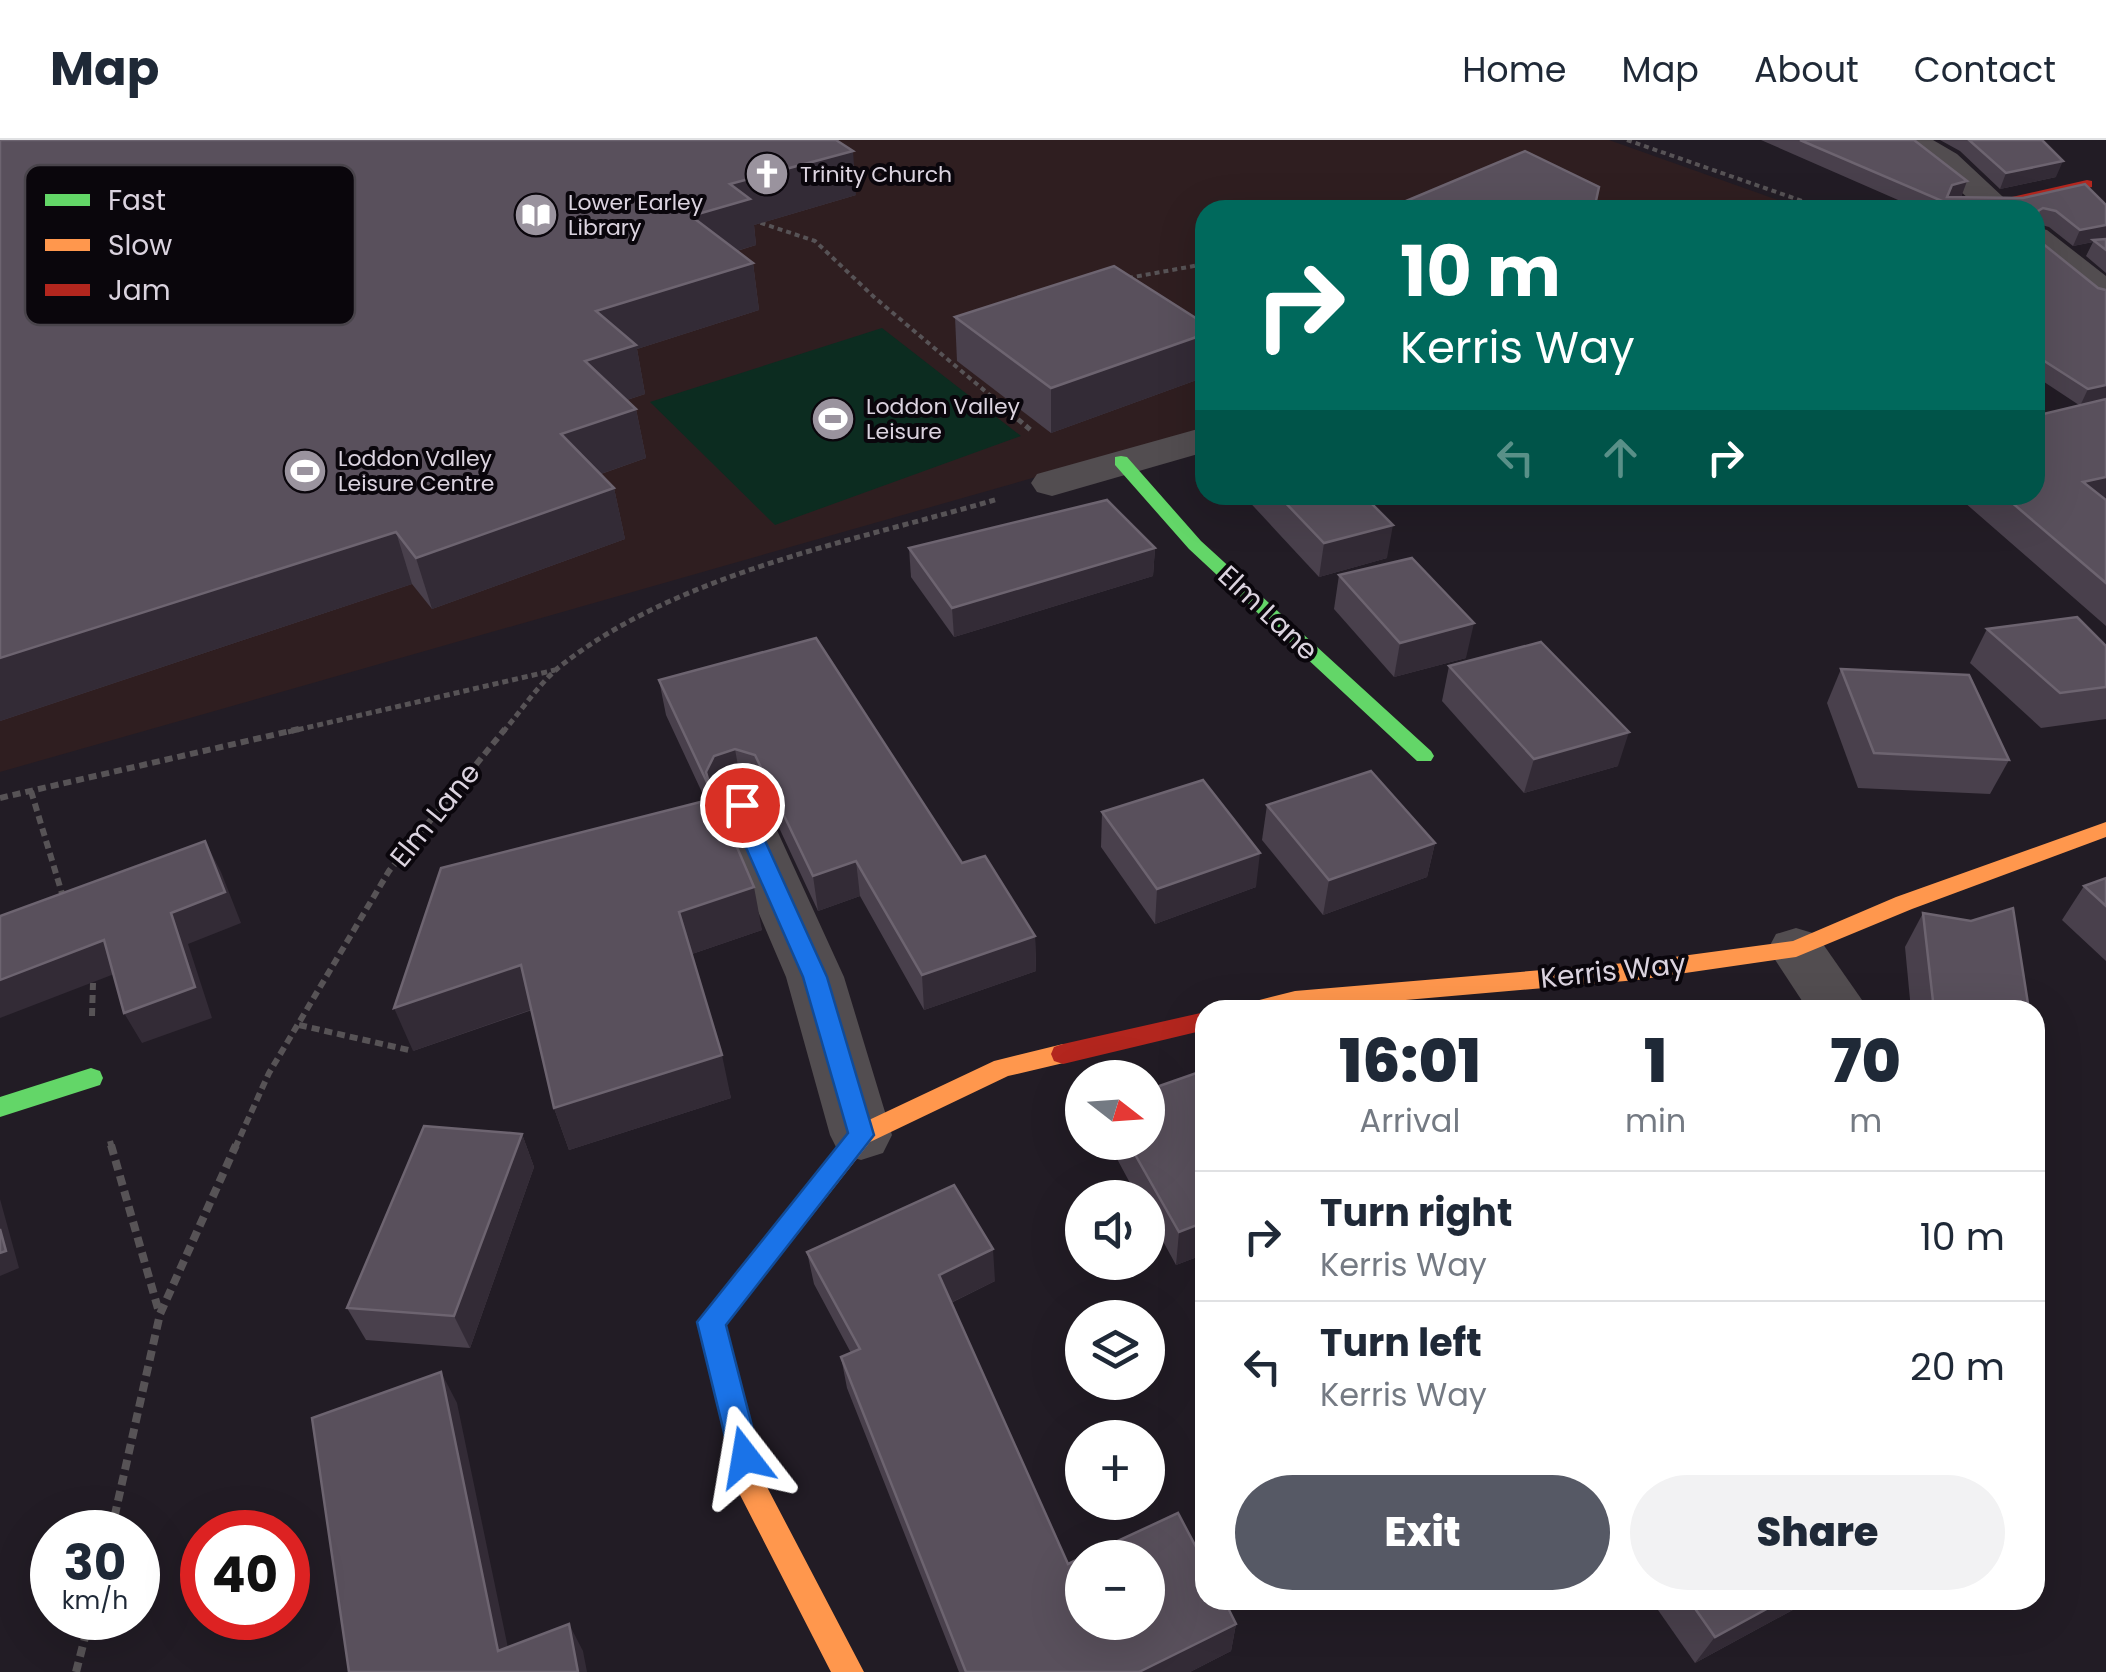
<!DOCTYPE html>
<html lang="en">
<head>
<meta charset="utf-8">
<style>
  :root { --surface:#fff; --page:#f2f2f3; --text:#1f2937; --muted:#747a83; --line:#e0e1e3; --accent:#565965 }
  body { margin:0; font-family:Poppins,sans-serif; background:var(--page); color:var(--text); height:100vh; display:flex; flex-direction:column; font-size:38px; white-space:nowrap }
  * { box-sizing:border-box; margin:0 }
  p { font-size:32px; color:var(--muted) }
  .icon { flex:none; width:55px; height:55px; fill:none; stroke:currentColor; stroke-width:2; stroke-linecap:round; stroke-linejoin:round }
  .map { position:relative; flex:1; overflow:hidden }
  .sheet { position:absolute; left:1195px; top:860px; width:850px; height:610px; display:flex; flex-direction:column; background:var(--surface); border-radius:30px; box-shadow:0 10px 40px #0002 }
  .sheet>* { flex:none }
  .guide { position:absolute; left:1195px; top:60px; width:850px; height:305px; border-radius:30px; box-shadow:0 10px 40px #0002; background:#00695c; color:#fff; overflow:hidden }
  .needle { width:65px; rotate:107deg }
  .buttons { position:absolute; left:1065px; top:920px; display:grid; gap:20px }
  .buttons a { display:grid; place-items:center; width:100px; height:100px; border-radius:50%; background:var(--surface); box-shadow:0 10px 40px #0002; font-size:50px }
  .speed { position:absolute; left:30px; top:1370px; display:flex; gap:20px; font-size:50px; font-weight:700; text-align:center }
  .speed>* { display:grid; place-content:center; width:130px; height:130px; border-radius:50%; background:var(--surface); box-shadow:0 10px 40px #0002; line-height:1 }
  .speed small { font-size:25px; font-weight:400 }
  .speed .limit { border:15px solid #d22; background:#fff; color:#111 }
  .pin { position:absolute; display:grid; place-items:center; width:85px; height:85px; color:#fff; margin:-42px; border:5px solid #fff; border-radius:50%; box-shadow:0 2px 10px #0007 }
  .me { position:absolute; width:110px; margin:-55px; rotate:346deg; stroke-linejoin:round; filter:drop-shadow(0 0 8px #0008) }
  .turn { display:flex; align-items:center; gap:35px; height:210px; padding:0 40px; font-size:45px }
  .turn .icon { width:130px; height:130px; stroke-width:2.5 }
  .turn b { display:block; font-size:70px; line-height:85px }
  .lanes { display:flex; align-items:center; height:95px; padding:0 40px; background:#0003; justify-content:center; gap:50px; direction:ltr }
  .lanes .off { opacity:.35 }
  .eta { display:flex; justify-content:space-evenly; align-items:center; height:170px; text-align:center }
  .eta b { font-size:60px; font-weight:800; line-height:70px }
  .cta { display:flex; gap:20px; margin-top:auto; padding:20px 40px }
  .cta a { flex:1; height:115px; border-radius:60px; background:var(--accent); color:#fff; font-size:40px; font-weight:800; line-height:115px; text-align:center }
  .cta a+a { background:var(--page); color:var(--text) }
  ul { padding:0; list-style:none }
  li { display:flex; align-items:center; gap:30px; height:130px; padding:0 40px; border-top:2px solid var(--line) }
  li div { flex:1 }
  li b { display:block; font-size:38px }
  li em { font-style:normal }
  header { display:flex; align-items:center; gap:60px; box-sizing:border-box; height:140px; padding:0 50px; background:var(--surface); border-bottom:2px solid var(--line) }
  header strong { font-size:48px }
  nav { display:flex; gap:55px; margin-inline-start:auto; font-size:35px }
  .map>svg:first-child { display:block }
  .commercial { fill:#2f1e20 }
  .green { fill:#0c2c20 }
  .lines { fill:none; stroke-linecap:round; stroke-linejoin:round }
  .path-far3 { stroke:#575356; stroke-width:4; stroke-dasharray:5 4; stroke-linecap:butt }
  .path-far2 { stroke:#575356; stroke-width:5; stroke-dasharray:6 4; stroke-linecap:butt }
  .path-far1 { stroke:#575356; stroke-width:6; stroke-dasharray:8 5; stroke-linecap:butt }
  .path { stroke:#575356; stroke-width:8; stroke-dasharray:10 6; stroke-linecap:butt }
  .street { fill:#524d50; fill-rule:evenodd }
  .fast { fill:#63d668; fill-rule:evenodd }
  .slow { fill:#ff974d; fill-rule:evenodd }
  .jam { fill:#b3261e; fill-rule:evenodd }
  .wall { fill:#49404c }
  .shaded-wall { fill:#332b36 }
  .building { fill:#59505c; stroke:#6d6470; stroke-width:2.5; fill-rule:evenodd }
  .route { fill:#1a73e8; stroke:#114b97; stroke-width:2.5 }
  .labels { text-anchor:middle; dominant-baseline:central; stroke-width:8; stroke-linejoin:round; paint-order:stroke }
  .far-poi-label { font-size:22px; fill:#dbd3df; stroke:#0a060c; text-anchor:start }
  .street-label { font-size:28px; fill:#dbd3df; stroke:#0a060c }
  .key { fill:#0a060c; stroke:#49444b; stroke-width:2.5 }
  .key-label { font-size:28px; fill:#dbd3df }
</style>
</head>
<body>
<header>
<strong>Map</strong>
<nav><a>Home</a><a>Map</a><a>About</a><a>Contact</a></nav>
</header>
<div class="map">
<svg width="2106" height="1532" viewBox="0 0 2106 1532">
  <rect width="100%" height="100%" fill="#221c25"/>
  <path class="commercial" d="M0,0h1609l197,70h-601v219l-1205,343z"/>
  <path class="green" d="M882,188l139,108 -246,89 -125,-123z"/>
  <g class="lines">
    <g class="path-far3">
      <path d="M1627,0l201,70"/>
      <path d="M752,80l63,21 59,56 124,105"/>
      <path d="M1128,138l77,-14"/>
    </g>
    <g class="path-far2">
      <path d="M995,260l38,32"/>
      <path d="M288,592l267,-62"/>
      <path d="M503,592c18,-21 35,-47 55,-64 118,-95 297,-127 440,-169"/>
    </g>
    <g class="path-far1">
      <path d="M31,651l33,109"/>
      <path d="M0,658l299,-69"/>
      <path d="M92,876l1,-33"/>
      <path d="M299,885l114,26"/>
      <path d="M110,1001l2,7"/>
      <path d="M235,1008l34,-75 120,-202 116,-142"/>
    </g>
    <g class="path">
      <path d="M111,1005l48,167"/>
      <path d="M111,1392l49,-218 76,-169"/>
      <path d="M76,1532l14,-54"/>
    </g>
    <g class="street">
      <path d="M1895,0h38l24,14 60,56h-36l-46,-42z"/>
      <path d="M2035,87l12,3 59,46v28l-13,-3 -58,-47z"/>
      <path d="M1205,287v25l-153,44 -15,-4 -6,-9 6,-9z"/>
      <path d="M742,647l18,6 84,184 48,158 -9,18 -22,7 -22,-7 -9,-18 -44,-158 -61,-143 -9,-29 8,-12z"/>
      <path d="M1796,788l20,6 53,76h-61l-40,-61 8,-15z"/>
    </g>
    <g class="fast">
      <path d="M1121,316l6,1 74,84 230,210 3,5 -3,5h-14l-228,-212 -74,-84v-8z"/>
      <path d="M91,928l9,3 3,7 -3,7 -100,32v-20z"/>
    </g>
    <g class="slow">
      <path d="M2106,682v15l-194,72 -116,48 -159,23 -346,30h-51l4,-6 51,-13 342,-29 156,-21 103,-44z"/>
      <path d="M1063,904l9,3 3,7 -3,7 -64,15 -138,66 -144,183 41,162 97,185h-33l-93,-181 -41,-169 155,-194 142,-67z"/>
    </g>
    <g class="jam">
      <path d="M2087,40l5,1v6l-111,23h-27z"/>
      <path d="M1205,872v18l-142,34 -9,-3 -3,-7 3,-7 9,-3z"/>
    </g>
  </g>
  <g class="wall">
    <path d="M0,0l856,55 -102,30 2,20 -19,6 16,12 6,47 -122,39 8,45 -18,6 9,9 10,49 -45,16 13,14 11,51 -193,70 -20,-25 -412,137z"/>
    <path d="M1761,0h152l54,41 -6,16 62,1 62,-14 21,55v34l-20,-17 7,-14 -20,4 -24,-19 -11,-3v13l-2,6 62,45 8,2v336l-150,-131h79l44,-90 -44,-29v-166h-114z"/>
    <path d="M1940,0h102l14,37 -56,12 -40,-38z"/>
    <path d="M1399,64l195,6h-196z"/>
    <path d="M955,177l250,7v53l-154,56 -94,-72z"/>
    <path d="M1243,355h120l24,63 -68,19z"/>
    <path d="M909,408h246l-2,28 -199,61 -43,-60z"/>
    <path d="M1339,435l127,83 -72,19 -60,-68z"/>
    <path d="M1987,489l119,17v73l-65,9 -71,-65z"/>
    <path d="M1449,526l169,100 -94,27 -82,-92z"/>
    <path d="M1841,529l168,91 -19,34 -132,-6 -31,-85z"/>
    <path d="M659,540l303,183 73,73 1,35 -112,39 -64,-114 -42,15 -57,-122 -20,-6 -20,8 -5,8 46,131 -70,24 39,144 -162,52 -15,-42 -22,-98 -119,41 293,-250 -40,-86z"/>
    <path d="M1267,665l168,38 -8,34 -104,38 -61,-75z"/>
    <path d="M1102,672l154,75 -101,37 -54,-77z"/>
    <path d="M2106,738v83l-44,-41 22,-34z"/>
    <path d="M1923,773l106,97h-118l-6,-63z"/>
    <path d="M1205,930v184l-29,11 -28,-51v-16h-10l-30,-56h40z"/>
    <path d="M522,994l12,33 -64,181 -104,-8 -19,-32z"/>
    <path d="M807,1112l188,29 -44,22 117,261 168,60 -5,27 -41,21h-231l-112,-284 -6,-31 10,-4 -37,-69z"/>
    <path d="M1651,1460h154l-5,6 -105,57z"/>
  </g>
  <g class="shaded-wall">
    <path d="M853,11l3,44 -102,30 2,20 -57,17 -8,-46 39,-32z"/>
    <path d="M2063,21l-7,16 -56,12 6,-16z"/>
    <path d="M1967,41l-6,16 -15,4 6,-16z"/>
    <path d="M2106,85v14l-13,1v2l-20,4 7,-16z"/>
    <path d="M753,123l6,47 -122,39 8,45 -49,16 -11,-49 11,-50z"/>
    <path d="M1205,194v43l-154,56v-45z"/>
    <path d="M2106,245v15l-26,6 8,-17z"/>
    <path d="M636,269l10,49 -74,26 -11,-50z"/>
    <path d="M2106,337v25l-23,-20z"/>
    <path d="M614,348l11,51 -193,70 -16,-51z"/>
    <path d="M1393,385l-6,33 -68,19 5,-34z"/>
    <path d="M396,392l16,52 -412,137v-63z"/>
    <path d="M1155,408l-2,28 -199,61 -2,-29z"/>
    <path d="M1474,483l-8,35 -72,19 6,-34z"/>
    <path d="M1629,592l-11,34 -94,27 10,-34z"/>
    <path d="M735,609l6,34 -20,8 -7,12 -8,-31 8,-16z"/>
    <path d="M205,701l16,31 20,51 -53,21 24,74 -70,25 -18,-30z"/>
    <path d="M1435,703l-8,34 -104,38 6,-35z"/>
    <path d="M1260,713l-4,34 -101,37 2,-35z"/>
    <path d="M856,721l4,35 -42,15 -5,-35z"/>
    <path d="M754,747l8,43 -73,25 -10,-43z"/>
    <path d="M1035,796l1,35 -112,39 -2,-35z"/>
    <path d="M104,800l18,31 -122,47v-38z"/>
    <path d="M521,825l15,43 -123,43 -19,-43z"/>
    <path d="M722,915l9,43 -162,52 -15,-42z"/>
    <path d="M522,994l12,33 -64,181 -16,-32z"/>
    <path d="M0,1059l19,69 -19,8z"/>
    <path d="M1205,1082v32l-29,11 3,-33z"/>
    <path d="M993,1109l2,32 -53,26 -3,-32z"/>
    <path d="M441,1232l16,31 56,269 -15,-21z"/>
    <path d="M1783,1460h22l-5,6 -105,57 20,-26z"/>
    <path d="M569,1484l14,27 4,21h-9z"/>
    <path d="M1236,1484l-5,27 -41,21h-51z"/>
  </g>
  <g class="building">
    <path d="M0,0h836l17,11 -123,33 20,15 -59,17 62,47 -157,48 40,34 -51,16 51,48 -75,25 53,54 -198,70 -20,-26 -396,126z"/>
    <path d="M1800,0h114l53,41 -15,4 -5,12 76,1 62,-14 21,21v20l-26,5 -24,-19 -13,-3 -5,3v26l-3,1v-28h-72z"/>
    <path d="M1969,0h73l21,21 -57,12z"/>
    <path d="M1525,11l74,36 -5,23h-152l-43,-6z"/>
    <path d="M2106,99v11l-13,-10z"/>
    <path d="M2035,103h7l56,45 8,2v95l-18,4 -53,-34z"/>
    <path d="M1114,126l91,58v10l-154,54 -96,-71z"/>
    <path d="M2106,259v78l-23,5 23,18v83l-103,-88h32v-79z"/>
    <path d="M1278,355h85l30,30 -69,18z"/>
    <path d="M1107,360l48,48 -203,60 -43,-60z"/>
    <path d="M1412,418l62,65 -74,20 -61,-68z"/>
    <path d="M2077,477l29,29v41l-46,6 -73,-64z"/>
    <path d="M816,498l146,225 23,-7 50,80 -113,39 -66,-114 -43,15 -58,-121 -20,-6 -21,7 -8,16 6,21 -53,-113z"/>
    <path d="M1541,502l88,90 -95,27 -85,-93z"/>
    <path d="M1841,529l128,6 40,85 -135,-7z"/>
    <path d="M1371,631l64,72 -106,37 -62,-75z"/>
    <path d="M1203,640l57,73 -103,36 -55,-77z"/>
    <path d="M716,658l38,89 -75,25 43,143 -168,53 -33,-143 -127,43 47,-140z"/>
    <path d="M205,701l20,51 -54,21 24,74 -71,26 -20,-73 -104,40v-64z"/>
    <path d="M2106,738v28l-22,-20z"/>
    <path d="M2013,768l16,102h-95l-11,-97 48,8z"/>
    <path d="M1205,930v152l-26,10 -51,-90h20v-52z"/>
    <path d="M424,986l98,8 -68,182 -107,-8z"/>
    <path d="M954,1045l39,64 -54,26 129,289 110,-51 27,51v36h19l12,24 -97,48h-173l-125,-315 19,-8 -53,-97zM1082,1418h66v64h-66z"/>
    <path d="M0,1089l6,22 -6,2z"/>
    <path d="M441,1232l57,279 71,-27 9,48h-229l-37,-254z"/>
    <path d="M1689,1460h94l-68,37z"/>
  </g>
  <path class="route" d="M742,658l10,7 10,29 65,143 47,158 -148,190 34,132 -5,10 -10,4 -11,-4 -4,-10 -33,-135 151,-189 -45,-156 -63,-143 -9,-29z"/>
  <defs>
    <g id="church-disc" transform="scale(2.25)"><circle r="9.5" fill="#9a939e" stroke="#0a060c"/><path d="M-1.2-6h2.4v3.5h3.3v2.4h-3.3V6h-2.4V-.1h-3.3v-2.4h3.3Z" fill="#fff"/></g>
    <g id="library-disc" transform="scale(2.25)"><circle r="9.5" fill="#9a939e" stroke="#0a060c"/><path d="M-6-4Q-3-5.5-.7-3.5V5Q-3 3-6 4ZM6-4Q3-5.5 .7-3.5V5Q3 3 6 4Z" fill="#fff"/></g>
    <g id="stadium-disc" transform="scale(2.25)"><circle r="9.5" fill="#9a939e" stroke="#0a060c"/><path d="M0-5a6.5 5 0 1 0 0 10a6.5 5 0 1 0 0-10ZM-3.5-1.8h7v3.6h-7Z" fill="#fff"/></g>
  </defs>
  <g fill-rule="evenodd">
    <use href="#church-disc" x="767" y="34"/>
    <use href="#library-disc" x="536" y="75"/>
    <use href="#stadium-disc" x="833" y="279"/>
    <use href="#stadium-disc" x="305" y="331"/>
  </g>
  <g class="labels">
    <g class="far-poi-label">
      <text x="800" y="34">Trinity Church</text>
      <text x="568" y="62">Lower Earley<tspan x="568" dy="25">Library</tspan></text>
      <text x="866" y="266">Loddon Valley<tspan x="866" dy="25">Leisure</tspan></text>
      <text x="338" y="318">Loddon Valley<tspan x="338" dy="25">Leisure Centre</tspan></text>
    </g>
    <g class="street-label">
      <text transform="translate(1268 473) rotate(43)">Elm Lane</text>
      <text transform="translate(435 675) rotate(-51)">Elm Lane</text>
      <text transform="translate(1613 831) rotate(-6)">Kerris Way</text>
    </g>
  </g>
  <rect x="25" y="25" width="330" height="160" rx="15" class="key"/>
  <rect x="45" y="54" width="45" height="12" fill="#63d668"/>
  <rect x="45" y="99" width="45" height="12" fill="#ff974d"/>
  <rect x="45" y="144" width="45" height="12" fill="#b3261e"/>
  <g class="key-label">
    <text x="108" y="70">Fast</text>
    <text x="108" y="115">Slow</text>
    <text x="108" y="160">Jam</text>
  </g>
</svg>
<div class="buttons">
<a><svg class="needle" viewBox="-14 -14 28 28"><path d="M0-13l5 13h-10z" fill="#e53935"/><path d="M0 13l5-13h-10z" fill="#747a83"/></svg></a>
<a><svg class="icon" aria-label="sound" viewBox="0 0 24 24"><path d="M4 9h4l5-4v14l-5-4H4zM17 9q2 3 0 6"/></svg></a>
<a><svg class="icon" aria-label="layers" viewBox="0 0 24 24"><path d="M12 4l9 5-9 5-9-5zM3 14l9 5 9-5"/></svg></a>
<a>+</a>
<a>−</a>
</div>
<div class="speed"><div>30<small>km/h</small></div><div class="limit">40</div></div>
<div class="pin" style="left:742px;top:665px;background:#d93025"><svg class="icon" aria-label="arrive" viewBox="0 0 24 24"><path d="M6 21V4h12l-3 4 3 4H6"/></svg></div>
<svg class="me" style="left:745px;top:1317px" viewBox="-20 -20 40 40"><path d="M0-17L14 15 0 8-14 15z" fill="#1a73e8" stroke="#fff" stroke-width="4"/></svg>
<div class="guide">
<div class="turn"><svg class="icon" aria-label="right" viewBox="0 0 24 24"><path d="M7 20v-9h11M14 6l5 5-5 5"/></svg><div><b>10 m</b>Kerris Way</div></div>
<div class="lanes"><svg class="icon off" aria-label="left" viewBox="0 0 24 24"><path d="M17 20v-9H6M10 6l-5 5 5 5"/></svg><svg class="icon off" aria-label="ahead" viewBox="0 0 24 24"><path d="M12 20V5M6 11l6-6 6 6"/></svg><svg class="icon" aria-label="right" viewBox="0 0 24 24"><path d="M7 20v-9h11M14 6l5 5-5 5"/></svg></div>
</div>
<section class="sheet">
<div class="eta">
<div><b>16:01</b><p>Arrival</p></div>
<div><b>1</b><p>min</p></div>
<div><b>70</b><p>m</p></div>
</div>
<ul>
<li><svg class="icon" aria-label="right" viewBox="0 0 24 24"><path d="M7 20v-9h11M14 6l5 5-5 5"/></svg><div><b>Turn right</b><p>Kerris Way</p></div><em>10 m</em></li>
<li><svg class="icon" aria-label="left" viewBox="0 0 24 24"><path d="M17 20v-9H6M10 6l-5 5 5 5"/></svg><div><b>Turn left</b><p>Kerris Way</p></div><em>20 m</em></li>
</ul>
<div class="cta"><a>Exit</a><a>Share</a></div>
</section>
</div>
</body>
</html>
